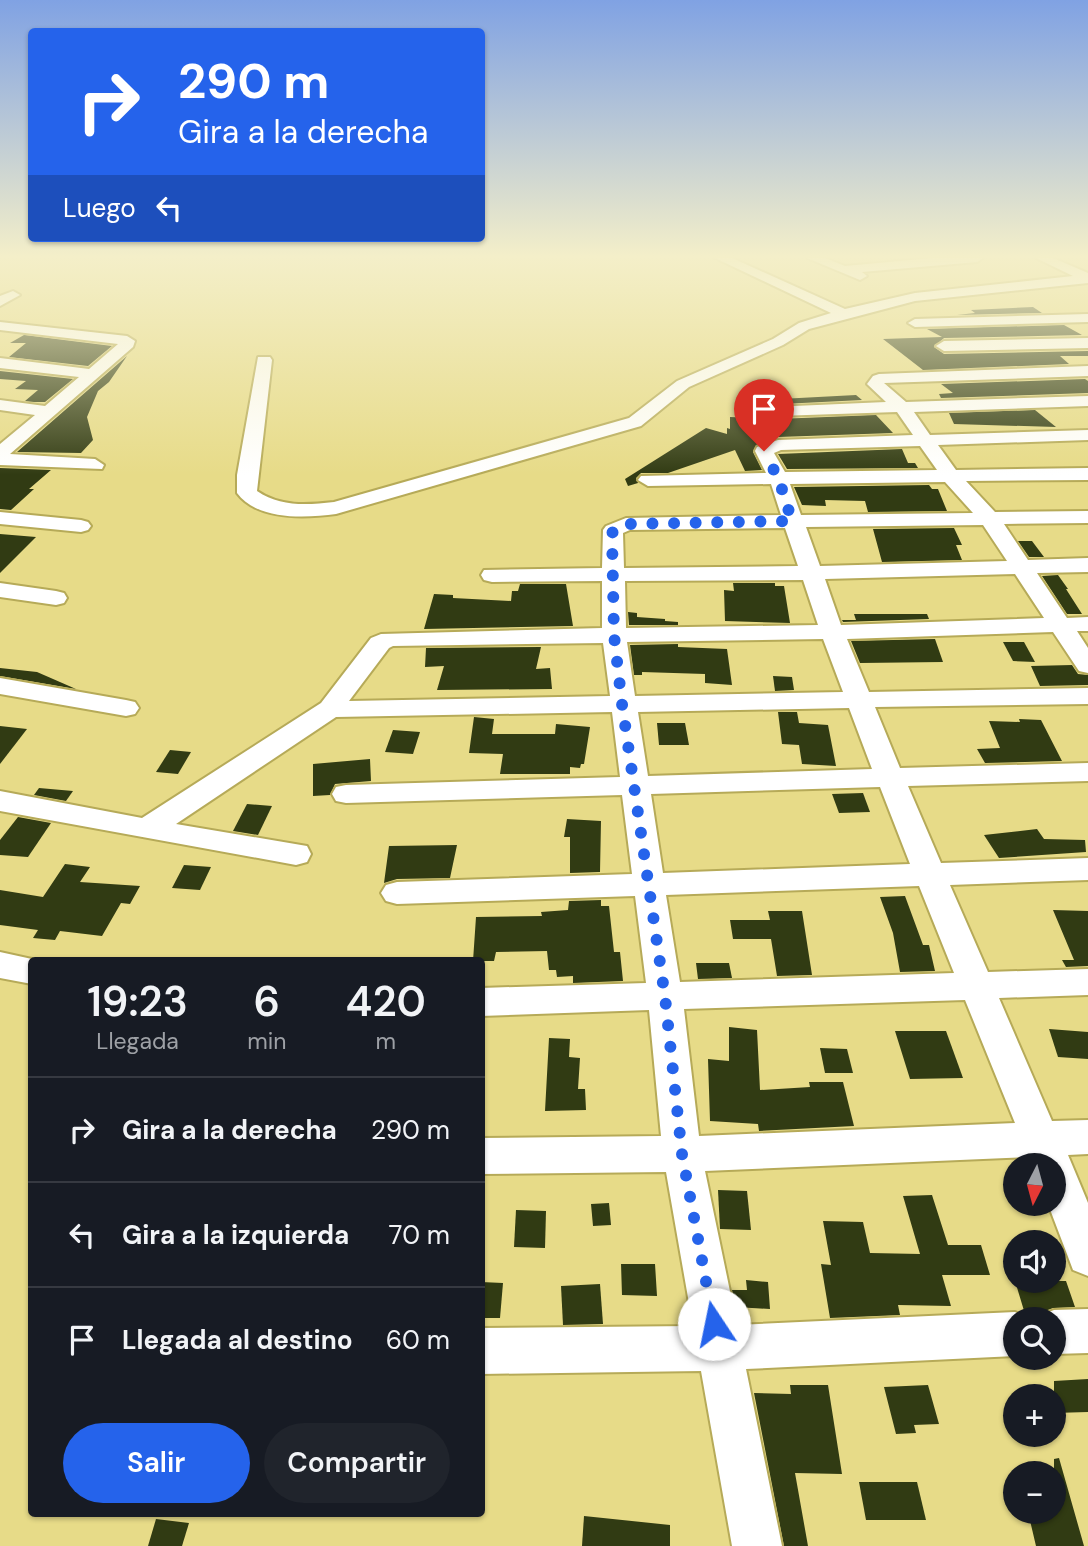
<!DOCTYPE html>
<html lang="es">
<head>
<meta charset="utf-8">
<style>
  :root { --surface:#171b24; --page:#20242c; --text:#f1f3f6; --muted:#9ea1a6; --line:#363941; --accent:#2563eb }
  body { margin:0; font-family:"DM Sans",sans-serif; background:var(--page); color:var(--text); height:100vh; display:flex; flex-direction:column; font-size:26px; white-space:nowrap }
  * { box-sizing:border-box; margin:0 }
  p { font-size:23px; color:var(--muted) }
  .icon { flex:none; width:38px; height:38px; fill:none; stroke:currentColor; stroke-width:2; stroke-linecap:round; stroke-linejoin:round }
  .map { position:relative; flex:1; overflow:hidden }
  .sheet { position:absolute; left:28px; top:957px; width:457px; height:560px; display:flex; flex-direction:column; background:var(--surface); border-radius:7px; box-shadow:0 2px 5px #0004 }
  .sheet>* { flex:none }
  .banner { position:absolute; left:28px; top:28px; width:457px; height:214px; border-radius:7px; box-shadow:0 2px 5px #0004; background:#2563eb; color:#fff; overflow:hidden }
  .needle { width:46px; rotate:186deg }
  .buttons { position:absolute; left:1003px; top:1153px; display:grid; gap:14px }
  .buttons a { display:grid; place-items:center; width:63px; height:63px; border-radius:50%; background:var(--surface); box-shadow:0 2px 5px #0004; font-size:35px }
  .pin { position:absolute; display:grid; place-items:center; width:60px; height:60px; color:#fff; margin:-72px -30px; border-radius:50% 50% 50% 0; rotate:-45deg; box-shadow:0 0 7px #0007 }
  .pin .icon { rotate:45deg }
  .me { position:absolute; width:77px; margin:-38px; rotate:349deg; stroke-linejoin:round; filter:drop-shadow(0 0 5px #0008) }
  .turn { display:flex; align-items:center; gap:24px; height:147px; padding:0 35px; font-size:32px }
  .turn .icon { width:91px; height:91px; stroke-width:2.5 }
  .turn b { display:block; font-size:49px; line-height:60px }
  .then { display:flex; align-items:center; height:66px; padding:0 35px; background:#0003; gap:14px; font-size:26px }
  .eta { display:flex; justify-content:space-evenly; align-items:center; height:119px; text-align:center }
  .eta b { font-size:42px; font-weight:600; line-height:49px }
  .cta { display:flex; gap:14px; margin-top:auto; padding:14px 35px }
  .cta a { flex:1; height:80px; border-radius:42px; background:var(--accent); color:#fff; font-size:28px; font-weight:600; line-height:80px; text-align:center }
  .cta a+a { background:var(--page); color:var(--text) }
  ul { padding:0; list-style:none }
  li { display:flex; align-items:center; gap:21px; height:105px; padding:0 35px; border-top:2px solid var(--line) }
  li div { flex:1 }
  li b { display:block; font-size:26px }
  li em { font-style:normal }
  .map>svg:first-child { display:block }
  .building { fill:#313b13 }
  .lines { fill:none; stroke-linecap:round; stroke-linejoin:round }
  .minor-casing { stroke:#b6aa58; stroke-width:4 }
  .minor { fill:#fff; fill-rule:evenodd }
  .route { stroke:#2563eb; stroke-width:12; stroke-dasharray:0 21.6 }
</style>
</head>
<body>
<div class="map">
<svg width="1088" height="1546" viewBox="0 0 1088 1546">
  <rect width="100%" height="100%" fill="#e7db88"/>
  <g class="building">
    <path d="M1033,307l9,6 -85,2 18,-2 -4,-3z"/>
    <path d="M1064,325l18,10 -138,3 -10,9 10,7 144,-3v5h-28l9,8 -146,6 -40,-31 59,-2 -15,-8z"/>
    <path d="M24,335l88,11 -24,20 -79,-9 17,-14h-16z"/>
    <path d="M127,356l-18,26 -11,9 -11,26 6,23 -12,13 -64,-1z"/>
    <path d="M0,371l73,8 -28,23h-11l-9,-1 13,-11 -23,-1 11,-8 -26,-2z"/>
    <path d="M1085,379l3,2v12l-147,5 -2,-4 14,-1 -12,-9z"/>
    <path d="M856,395l6,5 -80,4 -2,-5z"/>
    <path d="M1035,410l21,17 -102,-3 -5,-11z"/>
    <path d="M876,415l17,18 -115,4 -22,8 -3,7 9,18 -17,1 -10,-21 -67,23h-27l-5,5 2,5 -10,3 -3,-7 81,-51 21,6v-6l3,1v-12l47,2z"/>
    <path d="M902,449l6,14h7l3,5 -131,1 -9,-15z"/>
    <path d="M0,468l51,2 -22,19h5l-23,21 -11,-1z"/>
    <path d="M929,485l3,4h6l9,22 -79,1 -3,-11 -40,-1 1,6 -24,-1 -8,-18z"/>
    <path d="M954,528l8,17h-6l6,15 -80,2 -9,-33z"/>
    <path d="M0,534l36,3 -36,36z"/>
    <path d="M1018,541h14l12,16h-15z"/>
    <path d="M1058,575l10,14h-2l16,25h-15l-25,-38z"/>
    <path d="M733,583h42v3h9l6,37 -65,-2 -1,-31 10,1z"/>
    <path d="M520,584h46l7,42 -149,3 10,-35 19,1v3l58,3 1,-10h6z"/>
    <path d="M628,612l9,1v4l28,2v2l13,1v3h-49z"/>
    <path d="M854,614h73l2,5 -86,3 -1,-2h14z"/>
    <path d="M935,639l8,23 -83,1 -9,-22z"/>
    <path d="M1003,642h21l11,20 -22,-1z"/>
    <path d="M678,644v3l49,2 5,36 -27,-2v-9l-63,-2v3h-8l-4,-30z"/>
    <path d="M541,647l-5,22 14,-1 2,21 -115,1 7,-24 -19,1 1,-19z"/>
    <path d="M1072,665l6,9 10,1v10l-48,1 -9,-20z"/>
    <path d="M0,668l37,4 39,17 -76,-13z"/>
    <path d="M773,676l19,1 2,13 -19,1z"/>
    <path d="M778,712h19l2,11 29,2 8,41 -34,-2 -3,-19 -17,-1z"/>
    <path d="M474,717l20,2 -2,15h63l1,-10 34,3 -6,37h-3l-1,4 -10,-1v7h-70l3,-20 -34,-1z"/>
    <path d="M1019,719l22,1 21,41 -77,2 -8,-14 23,-1 -11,-27 31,1z"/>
    <path d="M657,723h28l4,22h-30z"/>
    <path d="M0,726l27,3 -27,35z"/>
    <path d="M393,730l27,2 -7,22 -28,-2z"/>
    <path d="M170,750l21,2 -13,22 -22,-2z"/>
    <path d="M370,759l1,22 -36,3 -5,11 -17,1v-32z"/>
    <path d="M39,788l34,3 -7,10 -32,-6z"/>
    <path d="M863,793l7,19 -31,1 -7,-19z"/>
    <path d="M247,804l25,2 -14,29 -25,-4z"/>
    <path d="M18,817l33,6 -23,34 -28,-2v-15z"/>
    <path d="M567,819l34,2 -1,51 -30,1v-36h-6z"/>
    <path d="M1037,829l7,10 41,1 1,12 -87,6 -15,-23z"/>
    <path d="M457,845l-7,33 -53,1 -13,4 5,-37z"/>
    <path d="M65,864l25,3 -10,15 60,4 -10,18 -9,-1 -19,33 -42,-5 -5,9 -22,-2 5,-8 -38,-5v-35l43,7z"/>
    <path d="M184,865l27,2 -11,23 -28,-2z"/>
    <path d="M905,896l18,49h6l6,26 -35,1 -7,-39 -13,-36z"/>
    <path d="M601,900v6h8l5,46h6l3,29 -50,2v-7l-16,1 -1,-7h-7l-2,-19 -51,1 -2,9h-21l3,-44 66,-1 -1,-4 27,-2 1,-9z"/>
    <path d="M1053,910l35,1v55l-22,1 -4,-7h12z"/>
    <path d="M768,911h34l10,64 -35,1 -6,-37h-38l-3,-19h40z"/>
    <path d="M696,963h33l3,15 -34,1z"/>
    <path d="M729,1027l28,3 3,60 50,-3 -1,-5h34l11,44 -95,5 -1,-7 -48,-3 -2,-62 21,2z"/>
    <path d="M1049,1029l39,3v27l-30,-2z"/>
    <path d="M895,1031h51l17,47 -53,1z"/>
    <path d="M549,1038l21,1 -1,18 11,1 -2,31h7l1,21 -41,1z"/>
    <path d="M820,1048l27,1 6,24h-28z"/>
    <path d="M718,1190l29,1 4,39 -31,-1z"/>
    <path d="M932,1195l16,50h33l9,30h-48l9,31 -53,-1 2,10 -70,3 -9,-54 10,1 -8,-44 40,1 7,31 50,1 -17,-58z"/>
    <path d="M609,1203l2,22 -18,1 -2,-22z"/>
    <path d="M516,1210l30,1 -1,37 -31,-1z"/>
    <path d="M621,1264h34l2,32 -35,-1z"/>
    <path d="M746,1280l22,2 2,27 -34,-2 -4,-17h15z"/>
    <path d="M1015,1281h51l9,26 -22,1 -16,6 -3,6 -9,-6z"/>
    <path d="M481,1282l22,1 -3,35h-19z"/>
    <path d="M600,1284l3,40 -40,1 -2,-39z"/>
    <path d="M1088,1379v33l-34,1v-32z"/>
    <path d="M790,1385h38l14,89 -47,-1 13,73h-24l-30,-153 37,1z"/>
    <path d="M928,1385l11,39 -25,1 2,8 -20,1 -12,-47z"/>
    <path d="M1059,1458l25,88h-48l-8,-34h26v-53z"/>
    <path d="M859,1482h58l9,38h-60z"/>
    <path d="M584,1516l86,9v21h-88z"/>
    <path d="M156,1519l33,4 -7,23h-34z"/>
  </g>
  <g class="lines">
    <g class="minor-casing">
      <g id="minor">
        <path d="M715,258h17l113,51 70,-16 158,-17 -37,-18h17l35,15v10l-173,18 -106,28 -26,16 -94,42 -48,39 -305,88c-30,4 -78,7 -99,-21v-18l21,-118h12l2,3 -15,131c23,16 50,14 77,11l295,-84 48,-37 96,-42 26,-16 32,-10z"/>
        <path d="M807,258h18l20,8 87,-8h51l-6,4 -115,10 5,4 -7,4z"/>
        <path d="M13,291l7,4 -20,11v-10z"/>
        <path d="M1088,314v8l-173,5 -7,-4 7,-4z"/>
        <path d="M0,322l127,14 8,5 -2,6 -123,107 85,5 9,6 -2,4 -102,-4v-21l35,-29 -35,-5v-10l45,6 34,-29 -79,-9v-10l89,11 29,-25 -118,-14z"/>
        <path d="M1088,338v10l-144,3 -8,-5 8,-5z"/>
        <path d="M1088,366v10l-204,7 22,19 182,-6v10l-174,6 16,23 158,-5v10l-150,5 18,25 132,-2v12l-122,1 29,31 93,-1v12l-84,1 24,36 60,-2v14l-51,1 30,45 21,-1v14h-11l11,17v25l-9,-2 -26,-39 -206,7 22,53 219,-4v16l-213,3 25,61 188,-5v18l-180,5 33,77 147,-5v22l-138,5 38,87 100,-3v26l-89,3 53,123 36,-1v34l-20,1 20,48v73l-15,-6 -25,-66h6v-38h-22l-4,-9 -323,14 32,154 278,-13 16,8h-16v36l-269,13 36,177h-50l-31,-175 -220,3v-46l212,-2 -27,-154 -185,2v-36l180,-2 -12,-126 -168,6v-28l165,-5 -11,-87 -238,8 -11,-3 -5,-8 5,-8 11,-3 235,-8 -10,-79 -276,8 -10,-2 -4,-7 4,-7 10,-2 274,-8 -8,-65 -276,5 -160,107 131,22 4,8 -4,8 -11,3 -296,-54v-20l142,27 179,-115 50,-65 10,-4 221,-6v-47l-110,1 -8,-2 -3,-5 3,-5 118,-2 1,-38 3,-4 20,-8 155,-3 -10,-31 -123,2 -10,-6 3,-4 125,-3 -11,-22 2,-4 21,-7 135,-5 -16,-23 -120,4 -6,-1 -3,-4 3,-4 115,-5 -19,-18 6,-8 6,-2zM920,446l17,24 -152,2 -11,-19 7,-3zM945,482l28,31 -172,2 -11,-31zM983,525l24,36 -187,5 -14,-39zM785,528l13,38 -174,2 -1,-35 7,-3zM1015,574l29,44 -203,7 -16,-46zM803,580l15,45 -192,3 -1,-47zM823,639l20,53 -208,4 -8,-54zM603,643l7,53 -261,5 40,-53 4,-2zM849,708l23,61 -224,7 -10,-64zM880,787l30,77 -247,9 -12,-79zM919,886l35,87 -274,9 -14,-87zM965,1000l50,123 -316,13 -15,-127z"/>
        <path d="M0,512l81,8 7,2 3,4 -3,4 -7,2 -81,-8z"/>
        <path d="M0,583l56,8 8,2 3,5 -3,5 -8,2 -56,-8z"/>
        <path d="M0,678l126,22 9,2 4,6 -4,6 -9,2 -126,-22z"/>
        <path d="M0,952l41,9h-9v23l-32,-6z"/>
        <path d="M1088,1309v44l-34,1v-34h-17l1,-4 16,-6z"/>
      </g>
    </g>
    <use href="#minor" class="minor"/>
  </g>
  <linearGradient id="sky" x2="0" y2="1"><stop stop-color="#80a2e3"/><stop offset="0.54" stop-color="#f4efc9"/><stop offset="1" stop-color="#f4efc9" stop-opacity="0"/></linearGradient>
  <rect width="1088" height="475" fill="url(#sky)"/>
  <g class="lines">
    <path class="route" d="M714,1324l-32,-170 -17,-157 -43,-293 -8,-69 -2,-100 1,-5 13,-6 166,-3 -13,-41 -15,-29"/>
  </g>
</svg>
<div class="buttons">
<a><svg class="needle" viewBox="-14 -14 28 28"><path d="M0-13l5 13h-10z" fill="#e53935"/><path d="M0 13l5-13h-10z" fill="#9ea1a6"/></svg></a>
<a><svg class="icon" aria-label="sound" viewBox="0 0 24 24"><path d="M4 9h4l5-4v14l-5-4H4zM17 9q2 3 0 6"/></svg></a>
<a><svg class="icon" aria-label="search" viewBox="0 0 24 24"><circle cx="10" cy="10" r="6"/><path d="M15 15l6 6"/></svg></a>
<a>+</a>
<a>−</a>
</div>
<div class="pin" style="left:764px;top:451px;background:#d93025"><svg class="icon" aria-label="arrive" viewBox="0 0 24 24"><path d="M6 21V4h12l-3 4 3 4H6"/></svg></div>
<svg class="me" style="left:714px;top:1324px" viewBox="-20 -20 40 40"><circle r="19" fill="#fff"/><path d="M0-13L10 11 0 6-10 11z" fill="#2563eb"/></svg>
<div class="banner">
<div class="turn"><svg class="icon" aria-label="right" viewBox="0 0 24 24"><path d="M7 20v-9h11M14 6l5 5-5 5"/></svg><div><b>290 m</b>Gira a la derecha</div></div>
<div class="then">Luego<svg class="icon" aria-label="left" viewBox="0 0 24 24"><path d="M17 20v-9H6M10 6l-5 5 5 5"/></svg></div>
</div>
<section class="sheet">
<div class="eta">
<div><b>19:23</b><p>Llegada</p></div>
<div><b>6</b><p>min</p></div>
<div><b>420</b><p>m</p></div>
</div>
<ul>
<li><svg class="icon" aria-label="right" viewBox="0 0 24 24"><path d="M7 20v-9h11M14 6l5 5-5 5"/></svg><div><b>Gira a la derecha</b></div><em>290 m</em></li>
<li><svg class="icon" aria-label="left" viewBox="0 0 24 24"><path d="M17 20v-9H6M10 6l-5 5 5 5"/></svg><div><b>Gira a la izquierda</b></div><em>70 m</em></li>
<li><svg class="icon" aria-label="arrive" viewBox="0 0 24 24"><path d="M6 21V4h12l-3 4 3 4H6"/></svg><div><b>Llegada al destino</b></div><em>60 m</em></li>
</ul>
<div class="cta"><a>Salir</a><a>Compartir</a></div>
</section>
</div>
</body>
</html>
